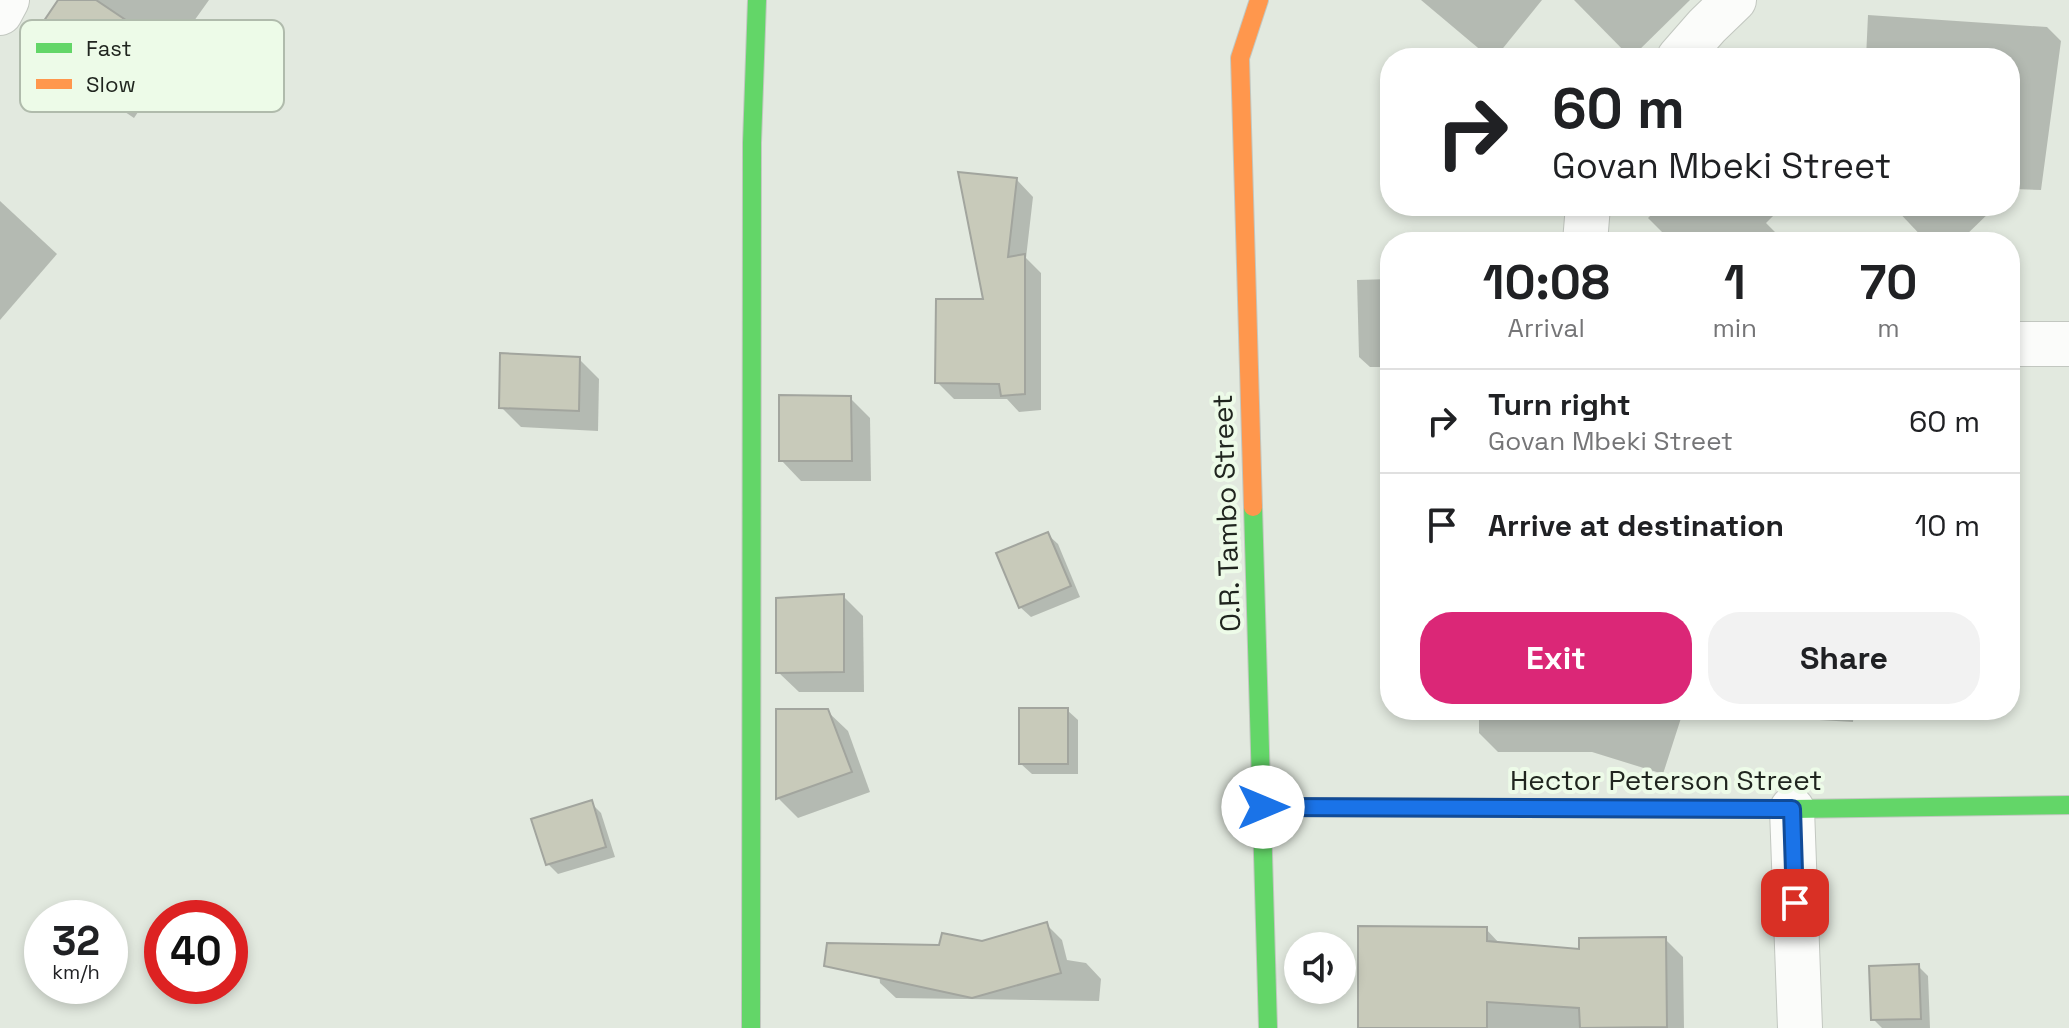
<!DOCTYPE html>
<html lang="en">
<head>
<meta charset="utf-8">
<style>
  :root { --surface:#fff; --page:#f2f2f2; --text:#202124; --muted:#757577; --line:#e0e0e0; --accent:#db2777 }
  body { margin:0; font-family:"Space Grotesk",sans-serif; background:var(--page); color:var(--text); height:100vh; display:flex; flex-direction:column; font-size:30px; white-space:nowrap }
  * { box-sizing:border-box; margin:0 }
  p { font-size:26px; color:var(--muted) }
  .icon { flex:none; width:44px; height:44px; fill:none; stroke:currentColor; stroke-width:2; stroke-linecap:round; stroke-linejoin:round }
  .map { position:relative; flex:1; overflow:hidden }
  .panel { position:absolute; left:1380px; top:232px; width:640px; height:488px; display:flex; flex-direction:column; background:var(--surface); border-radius:32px; box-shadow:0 4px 12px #0003 }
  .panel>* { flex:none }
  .guide { position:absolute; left:1380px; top:48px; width:640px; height:168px; border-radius:32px; box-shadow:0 4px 12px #0003; background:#fff; color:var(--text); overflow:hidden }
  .tools { position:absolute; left:1284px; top:932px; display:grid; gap:16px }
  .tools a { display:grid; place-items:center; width:72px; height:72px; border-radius:50%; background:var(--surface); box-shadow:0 4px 12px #0003; font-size:40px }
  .speed { position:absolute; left:24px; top:900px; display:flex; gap:16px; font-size:40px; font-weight:700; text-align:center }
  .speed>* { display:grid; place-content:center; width:104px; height:104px; border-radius:50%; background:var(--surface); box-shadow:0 4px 12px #0003; line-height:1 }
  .speed small { font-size:20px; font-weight:400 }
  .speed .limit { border:12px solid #d22; background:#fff; color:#111 }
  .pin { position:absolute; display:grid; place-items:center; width:68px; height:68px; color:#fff; margin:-34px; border-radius:16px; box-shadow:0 4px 12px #0006 }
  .me { position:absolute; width:88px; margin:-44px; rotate:90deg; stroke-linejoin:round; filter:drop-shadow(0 0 6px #0008) }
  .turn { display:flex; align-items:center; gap:28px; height:168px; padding:0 40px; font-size:36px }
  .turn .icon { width:104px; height:104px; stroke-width:2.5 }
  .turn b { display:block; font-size:56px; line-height:68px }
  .eta { display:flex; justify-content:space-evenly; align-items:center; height:136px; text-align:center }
  .eta b { font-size:48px; font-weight:800; line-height:56px }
  .primary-button { display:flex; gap:16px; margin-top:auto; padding:16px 40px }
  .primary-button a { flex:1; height:92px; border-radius:32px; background:var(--accent); color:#fff; font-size:32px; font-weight:800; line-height:92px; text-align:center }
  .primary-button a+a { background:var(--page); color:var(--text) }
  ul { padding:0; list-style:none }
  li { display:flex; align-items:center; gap:24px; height:104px; padding:0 40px; border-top:2px solid var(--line) }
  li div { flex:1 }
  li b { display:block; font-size:30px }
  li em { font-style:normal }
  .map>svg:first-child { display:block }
  .shadow { fill:#0003 }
  .building { fill:#c8caba; stroke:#a2a59e; stroke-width:2 }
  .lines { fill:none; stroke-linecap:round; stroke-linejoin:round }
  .street-casing { stroke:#c2c7c0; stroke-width:46 }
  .fast-casing { stroke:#c2c7c0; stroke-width:20 }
  .slow-casing { stroke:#c2c7c0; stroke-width:20 }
  .street { stroke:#fbfcfa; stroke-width:44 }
  .fast { stroke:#63d668; stroke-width:18 }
  .slow { stroke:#ff974d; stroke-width:18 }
  .route-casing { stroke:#114b97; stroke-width:20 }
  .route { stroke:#1a73e8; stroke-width:14 }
  .labels { text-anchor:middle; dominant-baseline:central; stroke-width:8; stroke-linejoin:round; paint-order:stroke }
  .street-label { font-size:28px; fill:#20251f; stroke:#edfbe8 }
  .key { fill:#edfbe8; stroke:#b0bbac; stroke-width:2 }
  .key-label { font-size:22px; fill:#20251f }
</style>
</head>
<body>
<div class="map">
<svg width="2069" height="1028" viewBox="0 0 2069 1028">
  <rect width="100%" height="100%" fill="#e2e9df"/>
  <g class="shadow">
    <path d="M60,0h149l-40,56 4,4 -39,58 -82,-55 -20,-20z"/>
    <path d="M1421,0h121l-47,58h-5z"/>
    <path d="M1574,0h116l-59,58z"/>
    <path d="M1868,15l179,12 14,14 -20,149 -27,-1 -4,4v-135h-144z"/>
    <path d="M1017,180l16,17 -7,61 15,15v137l-22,2 -12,-13h-53l-17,-17 48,-81z"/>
    <path d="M0,201l57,53 -57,66z"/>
    <path d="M1649,206h134l-17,17 19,19h-113l-24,-24 7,-7z"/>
    <path d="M1893,206h103l-37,36h-32z"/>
    <path d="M1390,279v88h-20l-11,-10 -2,-77z"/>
    <path d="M579,359l20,20 -1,52 -77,-4 -20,-20z"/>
    <path d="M850,398l20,20 1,63h-70l-20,-21z"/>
    <path d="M1047,534l11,10 22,53 -49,20 -11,-10z"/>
    <path d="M843,596l20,20 1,76h-65l-21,-20z"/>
    <path d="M1067,710l11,10v54h-46l-11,-10z"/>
    <path d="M1479,710h198l5,5 -19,59 -71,-22h-94l-19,-19z"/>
    <path d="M1776,710h78l-1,12 -68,-4z"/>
    <path d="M778,711h49l21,20 22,61 -72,26 -20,-20z"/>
    <path d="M591,803l10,10 14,44 -57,17 -10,-10z"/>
    <path d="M1047,925l15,15 5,20 19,3 15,16 -2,22 -203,-3 -16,-15 -1,-10z"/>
    <path d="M1486,929l14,15 81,7 84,-12 18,18 1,71h-324z"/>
    <path d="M1918,966l10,10 2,52h-48l-9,-9z"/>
  </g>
  <g class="building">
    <path d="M58,0h38l58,39 -41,60 -84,-56z"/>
    <path d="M958,172l59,6 -9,79 17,-3v140l-24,2 -2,-12 -64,-1 1,-84h47z"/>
    <path d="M500,353l80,4 -1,54 -80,-3z"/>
    <path d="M779,395l72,1 1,65h-73z"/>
    <path d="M1048,532l23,54 -52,22 -23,-55z"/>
    <path d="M844,594v78l-68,1v-75z"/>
    <rect x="1019" y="708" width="49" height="56"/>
    <path d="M776,709h52l24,63 -76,27z"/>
    <path d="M592,800l14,47 -60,18 -15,-46z"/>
    <path d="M1047,922l14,51 -89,25 -148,-32 3,-23 112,2 3,-12 40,8z"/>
    <path d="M1358,926l129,1v14l92,8v-11l87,-1 1,90 -87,1 -1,-20 -92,-6v26h-129z"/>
    <path d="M1919,964l2,55 -50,1 -2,-54z"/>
  </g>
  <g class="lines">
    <g class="street-casing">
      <g id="street">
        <path d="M0,13l7,-13"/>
        <path d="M1679,58l28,-32 27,-26"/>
        <path d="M1585,242l3,-36"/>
        <path d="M2010,344h59"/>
        <path d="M1792,809l8,219"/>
      </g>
    </g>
    <g class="fast-casing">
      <g id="fast">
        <path d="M1253,507l15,521"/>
        <path d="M1263,807l529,2 277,-4"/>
        <path d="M751,1028l1,-885 5,-143"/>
      </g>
    </g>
    <g class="slow-casing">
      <path id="slow" d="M1253,507l-13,-449 19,-58"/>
    </g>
    <use href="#street" class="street"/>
    <use href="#fast" class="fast"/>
    <use href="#slow" class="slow"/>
  </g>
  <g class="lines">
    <g class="route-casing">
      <path id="route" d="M1263,807l529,2 3,94"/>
    </g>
    <use href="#route" class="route"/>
  </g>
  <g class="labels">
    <g class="street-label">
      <text transform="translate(1226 513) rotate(-92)">O.R. Tambo Street</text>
      <text x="1666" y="780">Hector Peterson Street</text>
    </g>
  </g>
  <rect x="20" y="20" width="264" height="92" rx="12" class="key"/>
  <rect x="36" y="43" width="36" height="10" fill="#63d668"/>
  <rect x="36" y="79" width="36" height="10" fill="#ff974d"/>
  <g class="key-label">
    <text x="86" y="56">Fast</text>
    <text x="86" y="92">Slow</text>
  </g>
</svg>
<div class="tools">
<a><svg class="icon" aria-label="sound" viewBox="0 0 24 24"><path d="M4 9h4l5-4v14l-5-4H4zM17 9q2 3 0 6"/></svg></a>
</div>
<div class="speed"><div>32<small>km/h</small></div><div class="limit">40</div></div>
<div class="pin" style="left:1795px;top:903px;background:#d93025"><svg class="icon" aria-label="arrive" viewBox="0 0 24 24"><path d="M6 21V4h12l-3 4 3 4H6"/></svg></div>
<svg class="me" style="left:1263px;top:807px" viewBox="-20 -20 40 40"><circle r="19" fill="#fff"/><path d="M0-13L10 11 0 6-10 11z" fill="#1a73e8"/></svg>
<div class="guide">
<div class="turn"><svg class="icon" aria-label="right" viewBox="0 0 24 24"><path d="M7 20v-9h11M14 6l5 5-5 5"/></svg><div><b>60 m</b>Govan Mbeki Street</div></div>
</div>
<section class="panel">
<div class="eta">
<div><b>10:08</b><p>Arrival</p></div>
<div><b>1</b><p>min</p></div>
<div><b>70</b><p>m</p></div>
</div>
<ul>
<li><svg class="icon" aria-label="right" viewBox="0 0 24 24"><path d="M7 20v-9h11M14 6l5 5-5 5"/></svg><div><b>Turn right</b><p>Govan Mbeki Street</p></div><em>60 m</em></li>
<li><svg class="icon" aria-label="arrive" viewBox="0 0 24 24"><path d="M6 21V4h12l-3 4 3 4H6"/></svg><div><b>Arrive at destination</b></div><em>10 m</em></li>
</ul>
<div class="primary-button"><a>Exit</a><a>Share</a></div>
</section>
</div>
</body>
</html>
